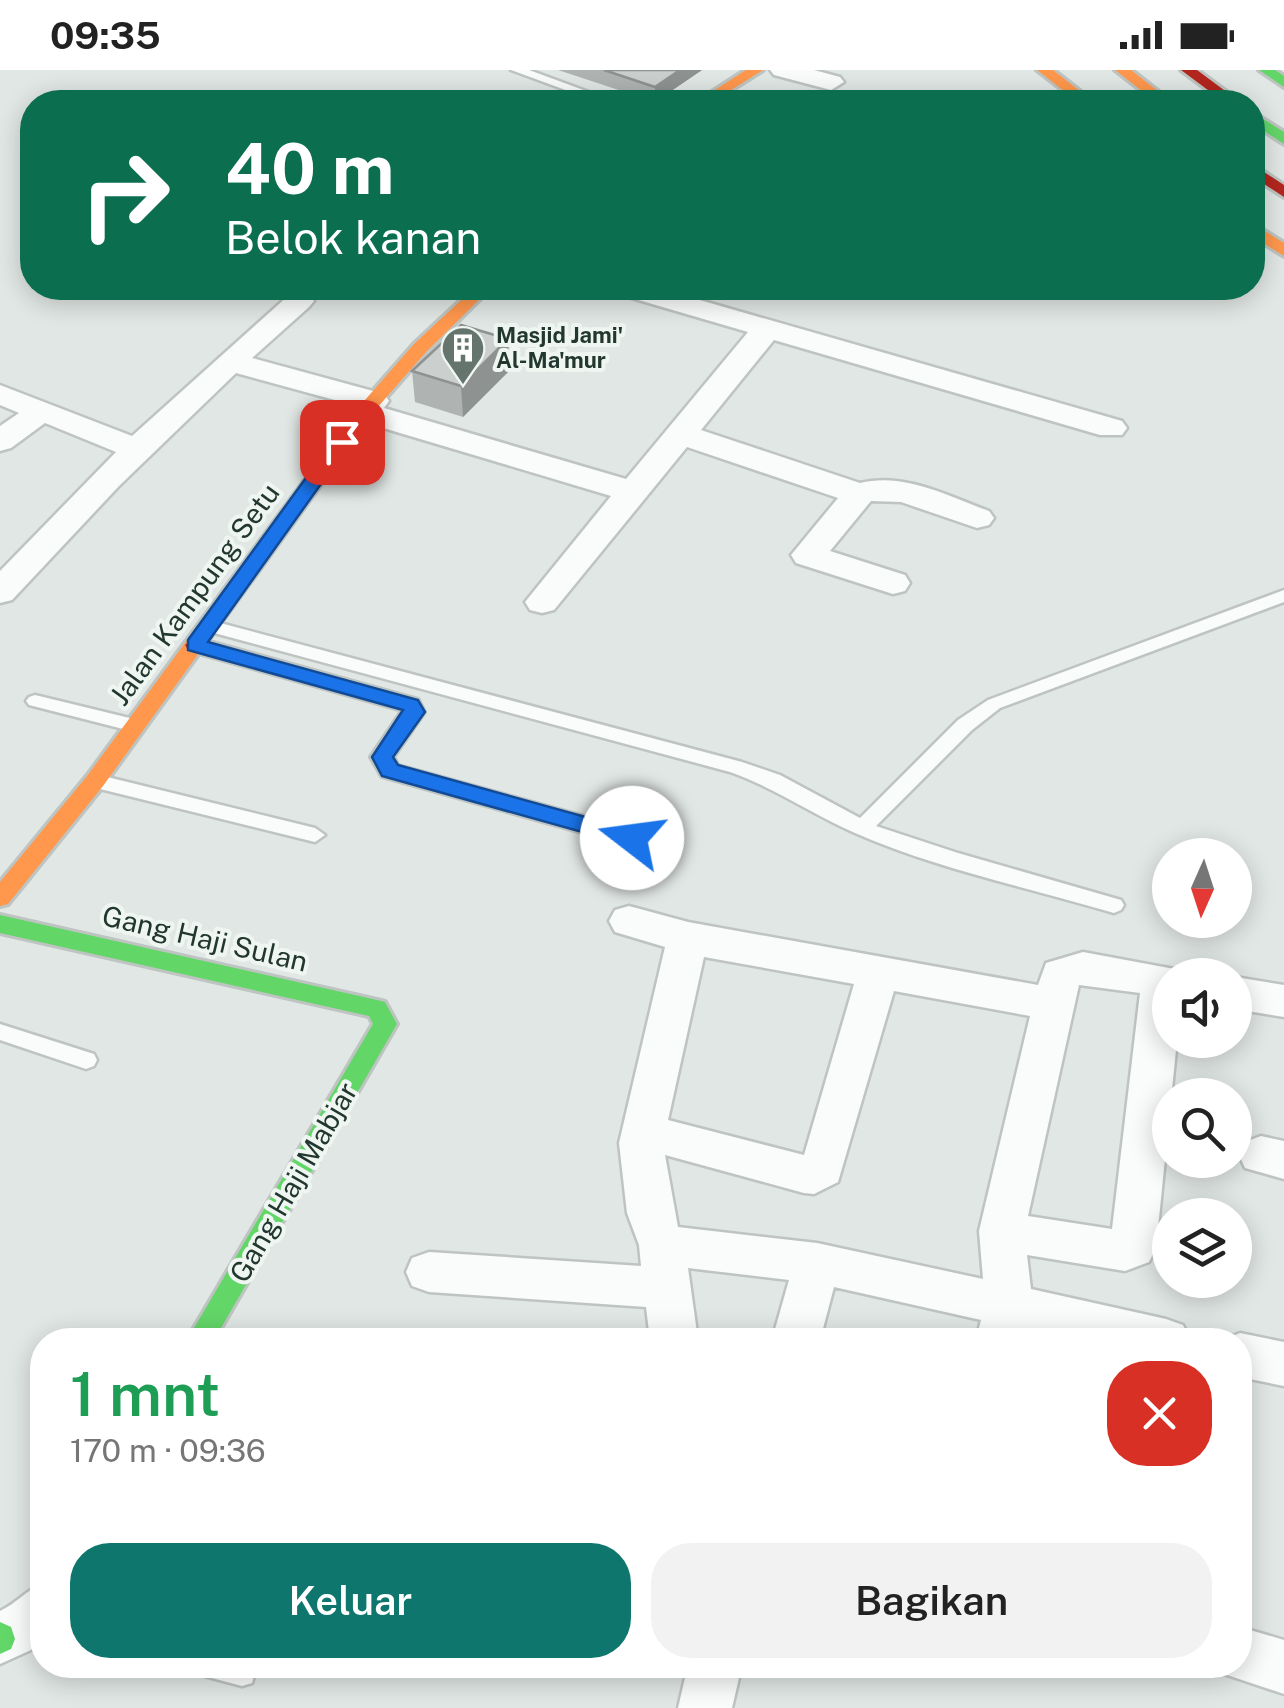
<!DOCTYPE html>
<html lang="id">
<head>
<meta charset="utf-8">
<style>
  :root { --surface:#fff; --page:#f2f2f2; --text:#222; --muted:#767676; --accent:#0f766e }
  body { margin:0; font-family:"Public Sans",sans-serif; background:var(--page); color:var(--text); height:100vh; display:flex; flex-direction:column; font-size:38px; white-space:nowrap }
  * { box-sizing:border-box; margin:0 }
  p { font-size:32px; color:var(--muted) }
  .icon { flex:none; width:55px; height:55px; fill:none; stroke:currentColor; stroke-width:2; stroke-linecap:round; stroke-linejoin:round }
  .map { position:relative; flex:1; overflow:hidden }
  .details { position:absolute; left:30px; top:1258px; width:1222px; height:350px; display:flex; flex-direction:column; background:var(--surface); border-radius:40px; box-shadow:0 5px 25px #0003 }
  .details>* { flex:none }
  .hud { position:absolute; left:20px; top:20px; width:1245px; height:210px; border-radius:40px; box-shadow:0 5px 25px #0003; background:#0b6e4f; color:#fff; overflow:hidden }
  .needle { width:65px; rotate:183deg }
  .buttons { position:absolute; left:1152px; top:768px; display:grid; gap:20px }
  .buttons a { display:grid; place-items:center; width:100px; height:100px; border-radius:50%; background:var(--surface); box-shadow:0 5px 25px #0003; font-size:50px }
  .pin { position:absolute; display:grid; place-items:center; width:85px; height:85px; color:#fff; margin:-42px; border-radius:20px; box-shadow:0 5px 15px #0006 }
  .me { position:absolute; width:110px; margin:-55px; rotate:285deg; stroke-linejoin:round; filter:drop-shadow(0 0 8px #0008) }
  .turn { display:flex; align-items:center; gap:35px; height:210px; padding:0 40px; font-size:45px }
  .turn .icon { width:130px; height:130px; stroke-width:2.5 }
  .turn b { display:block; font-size:70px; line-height:85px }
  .round { display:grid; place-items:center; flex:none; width:105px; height:105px; border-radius:40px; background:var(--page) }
  .summary { display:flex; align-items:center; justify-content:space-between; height:170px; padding:0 40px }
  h1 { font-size:60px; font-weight:600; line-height:75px; color:#1e9e55 }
  .cta { display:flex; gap:20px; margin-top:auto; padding:20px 40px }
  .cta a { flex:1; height:115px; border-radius:40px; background:var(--accent); color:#fff; font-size:40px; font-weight:600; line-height:115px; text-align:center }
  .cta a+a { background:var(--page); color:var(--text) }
  .status { display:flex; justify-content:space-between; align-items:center; height:70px; padding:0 50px; background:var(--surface); direction:ltr }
  .status svg { height:28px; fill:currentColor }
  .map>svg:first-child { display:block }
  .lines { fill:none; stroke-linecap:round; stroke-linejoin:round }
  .lane-casing { stroke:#bec4c1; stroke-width:5 }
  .street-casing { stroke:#bec4c1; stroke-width:5 }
  .fast-casing { stroke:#bec4c1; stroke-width:6 }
  .slow-casing { stroke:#bec4c1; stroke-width:6 }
  .jam-casing { stroke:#bec4c1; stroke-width:6 }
  .lane { fill:#fafbfb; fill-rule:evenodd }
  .street { fill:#fafbfb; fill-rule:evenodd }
  .fast { fill:#63d668; fill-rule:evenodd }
  .slow { fill:#ff974d; fill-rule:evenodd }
  .jam { fill:#b3261e; fill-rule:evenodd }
  .wall { fill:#afb3b1 }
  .shaded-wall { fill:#8e9290 }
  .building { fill:#cbd0ce; stroke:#8e9290; stroke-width:2.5 }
  .route { fill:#1a73e8; stroke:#114b97; stroke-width:2.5 }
  .labels { text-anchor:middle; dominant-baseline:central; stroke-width:8; stroke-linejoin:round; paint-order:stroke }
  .far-poi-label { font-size:22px; font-weight:bold; fill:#22372f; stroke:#eff6f2; text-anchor:start }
  .street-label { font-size:28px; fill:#22372f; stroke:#eff6f2 }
</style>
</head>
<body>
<div class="status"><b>09:35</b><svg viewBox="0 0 49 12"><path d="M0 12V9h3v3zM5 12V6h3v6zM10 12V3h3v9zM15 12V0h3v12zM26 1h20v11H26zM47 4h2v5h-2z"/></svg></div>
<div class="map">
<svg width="1284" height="1638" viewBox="0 0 1284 1638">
  <rect width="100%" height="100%" fill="#e1e7e4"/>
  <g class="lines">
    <g class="lane-casing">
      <g id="lane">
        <path d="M511,0h18l87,32h-18z"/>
        <path d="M1284,520v12l-284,106 -28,22 -96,96 82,27 163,47 3,5 -3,5 -7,3c-84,-25 -180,-45 -259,-80 -43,-19 -80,-45 -125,-61l-527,-142 -3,-4 9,-6 533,142 38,13 80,43 98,-98 30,-20z"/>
        <path d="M35,625l107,26 2,5 -9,6 -106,-27 -3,-4 3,-4z"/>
        <path d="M95,704l220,54 10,7 -10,7 -227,-56 -3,-5 3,-5z"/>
        <path d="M0,954l94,30 3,6 -3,6 -8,3 -86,-29z"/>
        <path d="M193,1595h59l3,8 -3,10 -10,3 -45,-12z"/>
      </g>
    </g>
    <g class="street-casing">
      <g id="street">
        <path d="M770,0h44l26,7 4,5 -13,8 -57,-15z"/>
        <path d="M614,218h44l464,133 5,7 -5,7h-22l-326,-95 -73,90 159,53c44,-11 88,13 129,28l5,7 -5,7 -12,3 -76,-26 -30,-1 -41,50 75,24 5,8 -5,8 -12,3 -97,-31 -5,-8 47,-57 -151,-51 -133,163 -12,3 -12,-3 -5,-8 86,-106 -258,-77 -5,-7 5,-7 -117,-32 -117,113 -107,114 -12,3v-32l116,-119 -71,-29 -34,25 -11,3v-25l19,-13 -19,-8v-20l132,51 157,-141h20l5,6 -5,6 -57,51 132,36 5,7 -5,7 242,71 122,-147 -130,-38z"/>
        <path d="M629,836l59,16 350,63 8,-22 37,-11 102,19 2,4h-17v65h7l-21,208 -7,14 -24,9 -98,-16 4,34 135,30 17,6 7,15h-119l-44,-10 -3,10h-48l5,-20 -147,-33 -14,53h-48l17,-60 -101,-12 10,72h-48l-4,-33 -217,-15 -17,-6 -6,-14 6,-14 17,-6 212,14 -2,-21 -12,-32 -8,-70 46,-196 -50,-15 -6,-11 6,-11zM704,887l150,27 -50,171 -136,-35zM1079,915l61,8 -28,236 -84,-13zM894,921l136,25 -51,215 4,48 -166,-36 -139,-16 -13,-72 139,38 10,1 24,-12z"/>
        <path d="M1235,907l49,8v32l-49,-8z"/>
        <path d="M1261,1066l23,5v38l-39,-11 -6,-13 6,-13z"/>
        <path d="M1240,1263l44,9v44l-44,-9v-37h-17z"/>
        <path d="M42,1514v61l-42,19v-53c17,-8 25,-20 42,-27z"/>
        <path d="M1240,1557l44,13v54l-63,-21 -3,-8h22z"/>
        <path d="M688,1595h54l-10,43h-54z"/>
      </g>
    </g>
    <g class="fast-casing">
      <g id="fast">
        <path d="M1259,0h16l9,6v11z"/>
        <path d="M1252,42l32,20v12l-32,-21z"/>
        <path d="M0,845l377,85 8,2 12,22 -183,316h-27l186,-316 -4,-8 -369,-83z"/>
        <path d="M0,1552l11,5 4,12 -4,10 -11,5z"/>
      </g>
    </g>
    <g class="slow-casing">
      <g id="slow">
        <path d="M746,0h17l-51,32h-16z"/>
        <path d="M1037,0h16l41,32h-16z"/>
        <path d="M1115,0h16l41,32h-16z"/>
        <path d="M1252,153l32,20v13l-32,-20z"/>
        <path d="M474,218h17l-65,64 -56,64 -267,370 -95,118 -8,2v-24l87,-106 271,-368 56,-64z"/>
      </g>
    </g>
    <g class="jam-casing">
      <g id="jam">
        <path d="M1181,0h16l43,32h-16z"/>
        <path d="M1252,94l32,21v12l-32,-21z"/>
        <path d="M195,568l223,62 6,12 -31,45 5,9 234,64 11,8 -11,8 -250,-70 -11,-19 32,-47 -215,-60 -3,-5z"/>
      </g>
    </g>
    <use href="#lane" class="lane"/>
    <use href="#street" class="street"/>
    <use href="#fast" class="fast"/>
    <use href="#slow" class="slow"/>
    <use href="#jam" class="jam"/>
  </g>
  <g class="wall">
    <path d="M558,0h144l-47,32z"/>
    <path d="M510,300l-47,47 -48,-15 -3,-31z"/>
  </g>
  <g class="shaded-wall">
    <path d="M680,0h22l-47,32v-15z"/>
    <path d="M508,269l2,31 -47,47 -2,-31z"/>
  </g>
  <g class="building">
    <path d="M604,0h76l-25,17z"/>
    <path d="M461,255l47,14 -47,47 -49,-15z"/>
  </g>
  <path class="route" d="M342,367l9,5 -143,200 210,58 7,12 -32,45 5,8 242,67 4,6 -4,6 -8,2 -250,-70 -10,-19 31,-47 -215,-60v-10l147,-202z"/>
  <defs>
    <g id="building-pin" transform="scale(2.25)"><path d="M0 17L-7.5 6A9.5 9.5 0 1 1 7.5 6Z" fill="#65756e" stroke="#eff6f2"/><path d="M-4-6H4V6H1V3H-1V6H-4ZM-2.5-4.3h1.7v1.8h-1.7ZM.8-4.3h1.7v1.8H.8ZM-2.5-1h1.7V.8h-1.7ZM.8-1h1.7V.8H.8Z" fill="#fff"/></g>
  </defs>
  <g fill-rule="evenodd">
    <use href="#building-pin" x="463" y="278"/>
  </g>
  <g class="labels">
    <g class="far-poi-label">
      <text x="496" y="265">Masjid Jami'<tspan x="496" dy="25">Al-Ma'mur</tspan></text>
    </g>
    <g class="street-label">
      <text transform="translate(194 524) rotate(-54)">Jalan Kampung Setu</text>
      <text transform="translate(205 868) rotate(13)">Gang Haji Sulan</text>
      <text transform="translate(293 1112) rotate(-60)">Gang Haji Mabjar</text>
    </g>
  </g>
</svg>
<div class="buttons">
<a><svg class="needle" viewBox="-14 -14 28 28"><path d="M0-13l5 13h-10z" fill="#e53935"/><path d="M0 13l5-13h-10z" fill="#767676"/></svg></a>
<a><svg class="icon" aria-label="sound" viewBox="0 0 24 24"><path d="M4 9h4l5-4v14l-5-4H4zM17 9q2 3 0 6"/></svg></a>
<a><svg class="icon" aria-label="search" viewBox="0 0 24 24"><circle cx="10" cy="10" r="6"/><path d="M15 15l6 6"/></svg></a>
<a><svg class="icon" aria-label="layers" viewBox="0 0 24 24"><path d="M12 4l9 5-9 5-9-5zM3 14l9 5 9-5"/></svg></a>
</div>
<div class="pin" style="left:342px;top:372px;background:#d93025"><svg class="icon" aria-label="arrive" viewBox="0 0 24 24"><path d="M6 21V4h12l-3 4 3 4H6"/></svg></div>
<svg class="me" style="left:632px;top:768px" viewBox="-20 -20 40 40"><circle r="19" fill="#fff"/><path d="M0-13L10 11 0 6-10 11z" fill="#1a73e8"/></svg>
<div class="hud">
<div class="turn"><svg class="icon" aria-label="right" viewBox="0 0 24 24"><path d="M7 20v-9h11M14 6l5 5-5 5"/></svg><div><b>40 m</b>Belok kanan</div></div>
</div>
<section class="details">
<div class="summary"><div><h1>1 mnt</h1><p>170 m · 09:36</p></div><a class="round" style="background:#d93025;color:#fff"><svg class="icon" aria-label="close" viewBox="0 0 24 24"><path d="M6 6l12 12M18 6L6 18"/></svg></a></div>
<div class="cta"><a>Keluar</a><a>Bagikan</a></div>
</section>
</div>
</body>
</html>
